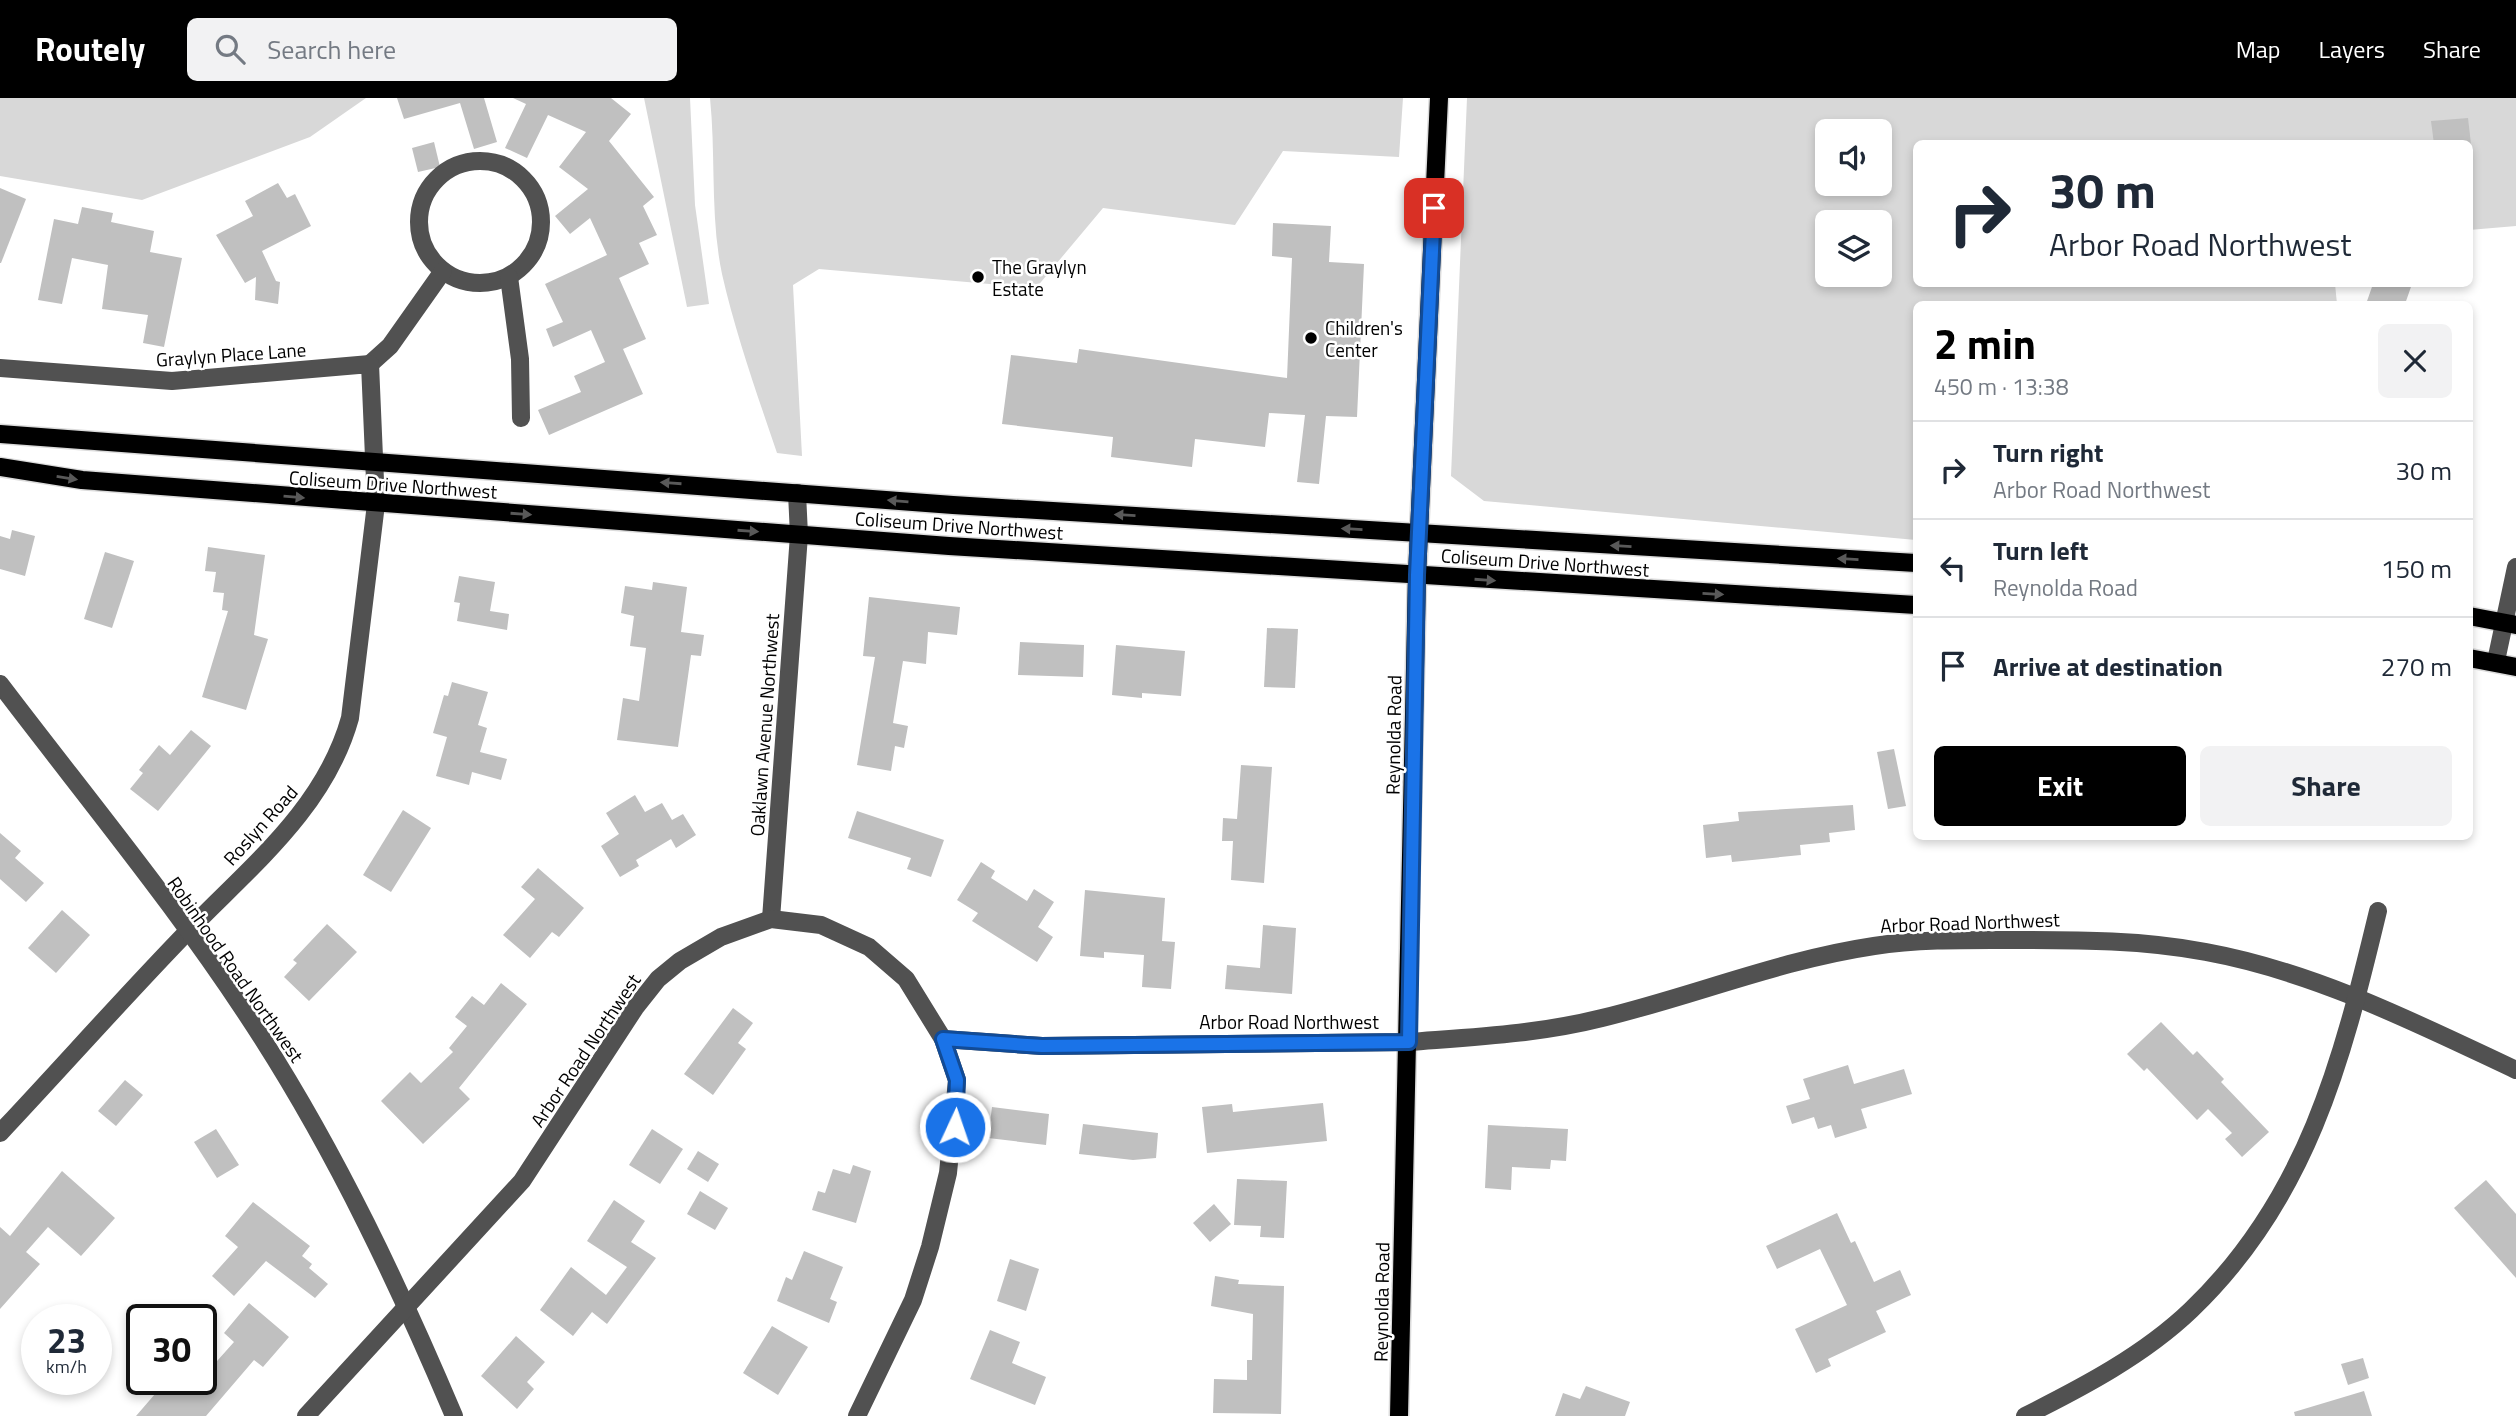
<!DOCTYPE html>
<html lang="en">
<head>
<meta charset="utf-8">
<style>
  :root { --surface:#fff; --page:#f2f2f3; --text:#1f2937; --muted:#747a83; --line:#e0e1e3; --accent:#000 }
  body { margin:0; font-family:"Titillium Web",sans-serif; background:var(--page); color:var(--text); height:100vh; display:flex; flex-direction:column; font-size:26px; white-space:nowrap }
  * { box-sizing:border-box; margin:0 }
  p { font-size:23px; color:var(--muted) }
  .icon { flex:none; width:38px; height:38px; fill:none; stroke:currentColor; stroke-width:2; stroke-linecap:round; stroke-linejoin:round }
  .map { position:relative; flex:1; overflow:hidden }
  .sheet { position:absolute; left:1913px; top:203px; width:560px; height:539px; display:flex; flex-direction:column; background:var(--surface); border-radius:10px; box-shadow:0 4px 10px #0003 }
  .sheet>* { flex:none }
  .hud { position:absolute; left:1913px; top:42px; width:560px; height:147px; border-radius:10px; box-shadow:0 4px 10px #0003; background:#fff; color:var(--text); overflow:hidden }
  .buttons { position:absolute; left:1815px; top:21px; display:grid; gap:14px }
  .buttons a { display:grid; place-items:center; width:77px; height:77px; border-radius:10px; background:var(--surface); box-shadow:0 4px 10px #0003; font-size:35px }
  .speed { position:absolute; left:21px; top:1206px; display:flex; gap:14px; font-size:35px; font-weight:700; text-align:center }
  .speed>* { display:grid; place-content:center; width:91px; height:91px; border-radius:50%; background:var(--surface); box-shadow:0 4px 10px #0003; line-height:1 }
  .speed small { font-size:18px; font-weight:400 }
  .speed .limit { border:4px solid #111; border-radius:10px; background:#fff; color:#111 }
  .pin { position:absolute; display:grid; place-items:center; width:60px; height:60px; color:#fff; margin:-30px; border-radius:14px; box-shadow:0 4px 10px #0006 }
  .me { position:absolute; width:77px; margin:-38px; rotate:3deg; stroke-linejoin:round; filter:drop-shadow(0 0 5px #0008) }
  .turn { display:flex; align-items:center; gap:24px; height:147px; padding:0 21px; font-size:32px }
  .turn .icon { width:91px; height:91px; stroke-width:2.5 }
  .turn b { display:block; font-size:49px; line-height:60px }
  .round { display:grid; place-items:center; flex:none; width:74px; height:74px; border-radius:10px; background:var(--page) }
  .summary { display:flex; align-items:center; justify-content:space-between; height:119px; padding:0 21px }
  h1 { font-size:42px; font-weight:700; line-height:52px; color:var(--accent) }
  .cta { display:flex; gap:14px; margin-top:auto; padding:14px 21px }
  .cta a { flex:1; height:80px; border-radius:10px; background:var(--accent); color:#fff; font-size:28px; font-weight:700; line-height:80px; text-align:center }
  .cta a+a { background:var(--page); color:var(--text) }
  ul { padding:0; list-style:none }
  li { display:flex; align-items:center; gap:21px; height:98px; padding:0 21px; border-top:2px solid var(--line) }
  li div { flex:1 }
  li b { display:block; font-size:26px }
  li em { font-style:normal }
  header { display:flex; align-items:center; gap:42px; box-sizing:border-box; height:98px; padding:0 35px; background:var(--accent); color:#fff }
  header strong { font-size:33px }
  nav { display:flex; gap:38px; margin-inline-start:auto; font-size:24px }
  .search { width:490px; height:63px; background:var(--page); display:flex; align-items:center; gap:18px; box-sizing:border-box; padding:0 24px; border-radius:10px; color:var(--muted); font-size:26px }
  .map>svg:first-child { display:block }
  .green { fill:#d8d8d8; fill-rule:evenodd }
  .building { fill:#c0c0c0 }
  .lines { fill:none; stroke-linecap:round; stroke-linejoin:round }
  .major-casing { stroke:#dbdbdb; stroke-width:21 }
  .minor { stroke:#515151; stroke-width:18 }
  .major { stroke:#000; stroke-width:18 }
  .oneway { fill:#595959 }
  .route-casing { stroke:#114b97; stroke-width:18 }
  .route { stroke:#1a73e8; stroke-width:12 }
  .poi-dot { fill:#000; stroke:#fff; stroke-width:2.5 }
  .labels { text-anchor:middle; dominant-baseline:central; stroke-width:5; stroke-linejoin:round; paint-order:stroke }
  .poi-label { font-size:19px; fill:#000; stroke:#fff; text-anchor:start }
  .street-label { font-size:19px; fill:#000; stroke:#fff }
</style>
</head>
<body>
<header>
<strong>Routely</strong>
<div class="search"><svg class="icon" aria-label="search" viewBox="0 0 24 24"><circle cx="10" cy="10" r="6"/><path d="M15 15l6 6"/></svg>Search here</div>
<nav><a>Map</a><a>Layers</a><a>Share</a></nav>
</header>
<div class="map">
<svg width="2516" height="1318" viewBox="0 0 2516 1318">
  <rect width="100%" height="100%" fill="#fff"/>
  <g class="green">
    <path d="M0,0h366l-56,39 -168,63 -142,-24z"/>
    <path d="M644,0h46l5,107 14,99 -22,3z"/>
    <path d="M710,0h693l-4,59 -116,-6 -48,74 -132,-17 -67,80 -217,-19 -26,16 9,171 -25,-3c-20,-59 -41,-118 -55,-179 -12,-57 -6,-118 -12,-176z"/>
    <path d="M1467,0h1049v128l-47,4v-86h-553v140h419l2,20h-421v236l-432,-39 -33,-25zM1827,33h53v53h-53zM1827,124h53v53h-53z"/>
  </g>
  <g class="building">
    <path d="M397,0h87l13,44 -23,7 -14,-46 -56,16z"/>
    <path d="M513,0h98l20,16 -22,27 45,56 -11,9 14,29 -18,8 10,21 -30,14 27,61 -23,10 20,45 -94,41 -11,-25 43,-18 -7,-16 31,-14 -14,-32 -38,17 -7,-18 17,-7 -18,-38 62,-29 -17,-37 -20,16 -15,-18 33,-27 -29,-22 27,-35 -38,-17 -21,43 -22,-10 21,-44z"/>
    <path d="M2468,20l3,26h-37l-3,-23z"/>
    <path d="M434,44l6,25 -22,5 -6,-24z"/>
    <path d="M278,85l9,15 8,-4 16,32 -49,25 14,30 4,1 -2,22 -23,-4 1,-23 -11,6 -29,-48 37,-19 -8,-15z"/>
    <path d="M0,90l26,11 -25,64h-1z"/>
    <path d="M82,109l31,6 -2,9 43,9 -4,21 32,6 -18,89 -21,-4 5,-28 -46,-6 6,-44 -36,-7 -10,46 -24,-4 16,-81 24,5z"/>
    <path d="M1273,125l58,3 -2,36 35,2 -7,153 -31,-1 -7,68 -22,-2 8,-67 -36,-2 -4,34 -70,-8 -3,28 -81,-10 2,-20 -111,-13 9,-69 66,8 2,-14 208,29 5,-120 -20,-2z"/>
    <path d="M2373,186h39l-7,20h-39z"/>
    <path d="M12,432l23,6 -10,40 -25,-7v-33l10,3z"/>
    <path d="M208,449l57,8 -11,80 14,4 -22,71 -44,-13 26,-86 -6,-1 2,-17 -11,-1 3,-20 -11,-1z"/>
    <path d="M105,454l29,9 -22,67 -28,-9z"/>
    <path d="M459,478l36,6 -5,29 19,3 -2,16 -50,-9 3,-18 -6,-1z"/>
    <path d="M653,484l34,5 -6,45 23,3 -3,21 -10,-1 -13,92 -61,-7 6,-42 16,3 7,-53 -16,-2 4,-30 -13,-3 4,-27 27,4z"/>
    <path d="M869,499l91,10 -3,28 -29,-3 -2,32 -23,-3 -10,62 15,3 -4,22 -9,-2 -4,25 -34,-6 18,-108 -12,-1z"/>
    <path d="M1267,530l31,1 -3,59 -31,-1z"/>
    <path d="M1020,544l64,3 -1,32 -65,-2z"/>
    <path d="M1116,547l69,6 -4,45 -39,-3v5l-30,-3z"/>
    <path d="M452,584l36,10 -10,33 9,3 -7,24 27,7 -6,21 -29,-8 -3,13 -33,-9 11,-39 -14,-4 11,-38 4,1z"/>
    <path d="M191,632l20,16 -53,65 -28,-22 13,-16 -4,-3 20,-25 11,10z"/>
    <path d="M1894,651l12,57 -18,3 -11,-57z"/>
    <path d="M1241,667l31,2 -8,116 -33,-3 2,-39h-11l1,-23 14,1z"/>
    <path d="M635,697l10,17 17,-9 10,17 11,-6 13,21 -20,13 -5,-9 -35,21 3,6 -19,11 -19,-31 18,-12 -13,-21z"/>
    <path d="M1853,707l2,25 -26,3 1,9 -30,3 1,10 -69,7 -1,-7 -25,3 -3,-33 36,-4 -1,-9z"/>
    <path d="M403,712l28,18 -40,64 -28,-17z"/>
    <path d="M857,713l87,29 -13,37 -24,-8 4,-11 -63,-20z"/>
    <path d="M0,735l21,18 -6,7 29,25 -18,19 -26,-23z"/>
    <path d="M981,764l14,9 -4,7 36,23 7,-12 20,13 -16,25 15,10 -16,25 -65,-41 6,-8 -21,-13z"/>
    <path d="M538,770l46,40 -25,29 -7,-5 -22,26 -27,-23 32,-36 -14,-12z"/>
    <path d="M1085,792l80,8 -3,43 13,1 -4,47 -29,-2 2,-32 -40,-3v6l-24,-2z"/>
    <path d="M62,812l28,25 -34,38 -28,-25z"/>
    <path d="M327,826l30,28 -48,49 -25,-24 13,-14 -4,-3z"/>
    <path d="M1263,827l33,3 -4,66 -67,-5 2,-24 33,3z"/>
    <path d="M501,885l26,21 -68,84 11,11 -47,45 -42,-43 29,-29 11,11 32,-31 -4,-4 18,-22 -12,-9 17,-21 12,9z"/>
    <path d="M733,910l20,15 -15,20 8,6 -33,46 -29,-21z"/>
    <path d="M2161,924l32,33 4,-4 27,28 -3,3 48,50 -27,25 -17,-18 7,-6 -24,-24 -11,11 -50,-52 -3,3 -17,-17z"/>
    <path d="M1848,967l6,19 50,-15 8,25 -51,15 6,19 -32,10 -4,-13 -13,4 -4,-12 -22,7 -6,-18 24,-7 -7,-20z"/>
    <path d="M125,982l18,15 -27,31 -18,-15z"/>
    <path d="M1323,1005l4,38 -120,12 -5,-46 30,-3 1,8z"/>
    <path d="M992,1009l57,7 -3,31 -58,-7z"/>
    <path d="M1083,1026l75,9 -2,25 -23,2 -54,-6z"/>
    <path d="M1488,1027l80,4 -2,32 -15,-1 -1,9 -38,-2 -1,23 -26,-2z"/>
    <path d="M216,1031l23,36 -22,13 -23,-36z"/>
    <path d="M652,1031l31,20 -23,35 -31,-19z"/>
    <path d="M698,1053l21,13 -11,18 -21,-13z"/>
    <path d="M853,1067l18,6 -15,52 -44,-13 6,-19 7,2 8,-24 17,5z"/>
    <path d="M62,1073l53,47 -34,38 -33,-29 -22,25 14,12 -40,45v-82l10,9z"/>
    <path d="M1237,1081l50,2 -3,57 -24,-1 1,-11 -27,-1z"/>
    <path d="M2486,1082l30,34v64l-62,-70z"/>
    <path d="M700,1093l28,17 -13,22 -28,-16z"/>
    <path d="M614,1102l31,21 -14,21 25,16 -49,66 -15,-12 -19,24 -33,-26 31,-43 35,28 21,-28 -40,-26z"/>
    <path d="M253,1104l57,44 -8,10 10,8 -3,4 19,16 -13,14 -49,-37 -32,35 -22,-20 26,-29 -13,-11z"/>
    <path d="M1214,1106l17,20 -21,18 -17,-19z"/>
    <path d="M1837,1115l14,30 4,-2 19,41 26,-12 11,25 -35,16 10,21 -58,27 3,7 -15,7 -21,-44 52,-24 -27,-56 -43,20 -11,-23z"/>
    <path d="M804,1153l39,16 -13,32 7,3 -8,21 -52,-22 9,-24 6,3z"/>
    <path d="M1010,1161l29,10 -13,42 -29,-10z"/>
    <path d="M1215,1178l24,4 -1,4 46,2 -3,128 -68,-1 1,-34 33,1v-20h5l1,-46 -42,-8z"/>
    <path d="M249,1205l40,34 -26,30 -9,-7 -48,56h-70l32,-37h33l33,-37 -10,-9z"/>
    <path d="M772,1228l36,21 -30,48 -35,-22z"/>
    <path d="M990,1232l30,12 -8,21 34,14 -11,28 -65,-26z"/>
    <path d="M516,1238l29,26 -18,20 7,7 -17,20 -36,-33z"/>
    <path d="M2363,1260l6,20 -21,7 -7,-21z"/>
    <path d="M1586,1288l44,16 -5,14h-70l8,-23 17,6z"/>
    <path d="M2364,1293l8,25h-77l-1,-4z"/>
  </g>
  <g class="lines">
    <g class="major-casing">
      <g id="major">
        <path d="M0,336l953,71 963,58"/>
        <path d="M0,369l82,13 867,66 967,59"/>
        <path d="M2469,518l47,9"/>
        <path d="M2469,560l47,9"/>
        <path d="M1399,1318l18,-841 22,-477"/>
      </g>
    </g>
    <g class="minor">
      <circle cx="480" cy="124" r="61"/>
      <path d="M509,179l11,82 1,59"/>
      <path d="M370,266l20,-18 53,-75"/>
      <path d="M0,270l172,13 198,-17 6,140 -26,214c-25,90 -99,148 -162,213 -64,66 -125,135 -188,202"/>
      <path d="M2496,563l20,-94"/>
      <path d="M0,586c88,116 183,230 262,354 76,119 137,248 192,378"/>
      <path d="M771,821l28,-384 -2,-42"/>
      <path d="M943,941l99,7 367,-4c64,-5 130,-8 193,-24 91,-22 178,-58 272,-72 46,-7 96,-6 143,-6 63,0 127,0 189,12 109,20 210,71 310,118"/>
      <path d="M306,1318l216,-235 113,-173 23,-29 22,-18 41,-24 50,-18 50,6 48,22 37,32 37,60 14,41 -9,93 -18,74 -17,53 -56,116"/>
      <path d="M2025,1318c58,-29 119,-61 166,-106 116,-111 151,-249 187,-399"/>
    </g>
    <use href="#major" class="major"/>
  </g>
  <defs><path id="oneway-solid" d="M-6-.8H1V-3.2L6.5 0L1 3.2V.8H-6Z" transform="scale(1.75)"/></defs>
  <g class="oneway">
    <use href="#oneway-solid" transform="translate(67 380) rotate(9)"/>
    <use href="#oneway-solid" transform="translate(671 385) rotate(-176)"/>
    <use href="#oneway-solid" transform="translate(294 399) rotate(5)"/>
    <use href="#oneway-solid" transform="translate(898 403) rotate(-175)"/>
    <use href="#oneway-solid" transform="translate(521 416) rotate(4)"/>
    <use href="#oneway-solid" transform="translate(1125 417) rotate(-177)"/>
    <use href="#oneway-solid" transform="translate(1352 431) rotate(-177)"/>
    <use href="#oneway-solid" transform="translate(748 433) rotate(4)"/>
    <use href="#oneway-solid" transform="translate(1621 448) rotate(-177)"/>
    <use href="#oneway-solid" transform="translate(1848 461) rotate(-177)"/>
    <use href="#oneway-solid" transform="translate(1485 482) rotate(4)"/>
    <use href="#oneway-solid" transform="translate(1713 496) rotate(3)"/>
  </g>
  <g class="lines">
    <g class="route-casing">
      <path id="route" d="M955,1029l2,-47 -14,-41 99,7 367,-4 8,-467 17,-367"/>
    </g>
    <use href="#route" class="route"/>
  </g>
  <g class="poi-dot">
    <circle cx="978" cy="179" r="7"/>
    <circle cx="1311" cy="240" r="7"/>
  </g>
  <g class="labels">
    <g class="poi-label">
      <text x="992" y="168">The Graylyn<tspan x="992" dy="22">Estate</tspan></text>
      <text x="1325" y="229">Children's<tspan x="1325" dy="22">Center</tspan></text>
    </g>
    <g class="street-label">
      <text transform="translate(231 256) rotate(-4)">Graylyn Place Lane</text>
      <text transform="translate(393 386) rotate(4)">Coliseum Drive Northwest</text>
      <text transform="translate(959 427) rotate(4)">Coliseum Drive Northwest</text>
      <text transform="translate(1545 464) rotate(4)">Coliseum Drive Northwest</text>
      <text transform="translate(764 627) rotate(-86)">Oaklawn Avenue Northwest</text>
      <text transform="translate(1393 637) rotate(-89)">Reynolda Road</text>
      <text transform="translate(260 727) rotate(-48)">Roslyn Road</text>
      <text transform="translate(1970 824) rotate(-2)">Arbor Road Northwest</text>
      <text transform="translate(236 871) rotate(55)">Robinhood Road Northwest</text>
      <text x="1289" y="923">Arbor Road Northwest</text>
      <text transform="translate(585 952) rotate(-56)">Arbor Road Northwest</text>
      <text transform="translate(1381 1204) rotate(-89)">Reynolda Road</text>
    </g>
  </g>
</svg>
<div class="buttons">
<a><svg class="icon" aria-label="sound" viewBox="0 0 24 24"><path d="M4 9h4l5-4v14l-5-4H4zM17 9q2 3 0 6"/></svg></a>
<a><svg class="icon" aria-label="layers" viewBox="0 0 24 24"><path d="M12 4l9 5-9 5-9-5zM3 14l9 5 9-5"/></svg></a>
</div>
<div class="speed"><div>23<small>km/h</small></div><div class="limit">30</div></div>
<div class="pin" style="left:1434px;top:110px;background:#d93025"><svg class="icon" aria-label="arrive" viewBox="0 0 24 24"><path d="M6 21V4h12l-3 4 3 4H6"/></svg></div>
<svg class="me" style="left:955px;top:1029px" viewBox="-20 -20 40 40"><circle r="17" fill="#1a73e8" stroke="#fff" stroke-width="3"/><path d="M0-11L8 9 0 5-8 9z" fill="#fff"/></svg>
<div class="hud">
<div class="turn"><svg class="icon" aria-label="right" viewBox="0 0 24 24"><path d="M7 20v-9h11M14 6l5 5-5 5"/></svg><div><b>30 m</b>Arbor Road Northwest</div></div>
</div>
<section class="sheet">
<div class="summary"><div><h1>2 min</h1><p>450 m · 13:38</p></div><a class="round"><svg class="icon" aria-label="close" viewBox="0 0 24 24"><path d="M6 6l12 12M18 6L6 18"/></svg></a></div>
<ul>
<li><svg class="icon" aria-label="right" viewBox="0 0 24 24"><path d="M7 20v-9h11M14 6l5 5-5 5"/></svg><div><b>Turn right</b><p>Arbor Road Northwest</p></div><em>30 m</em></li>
<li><svg class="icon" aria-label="left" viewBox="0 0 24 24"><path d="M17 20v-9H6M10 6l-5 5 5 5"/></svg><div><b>Turn left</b><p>Reynolda Road</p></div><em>150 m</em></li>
<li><svg class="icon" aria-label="arrive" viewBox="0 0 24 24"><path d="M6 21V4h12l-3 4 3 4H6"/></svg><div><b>Arrive at destination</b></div><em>270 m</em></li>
</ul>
<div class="cta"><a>Exit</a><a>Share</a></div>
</section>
</div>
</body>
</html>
